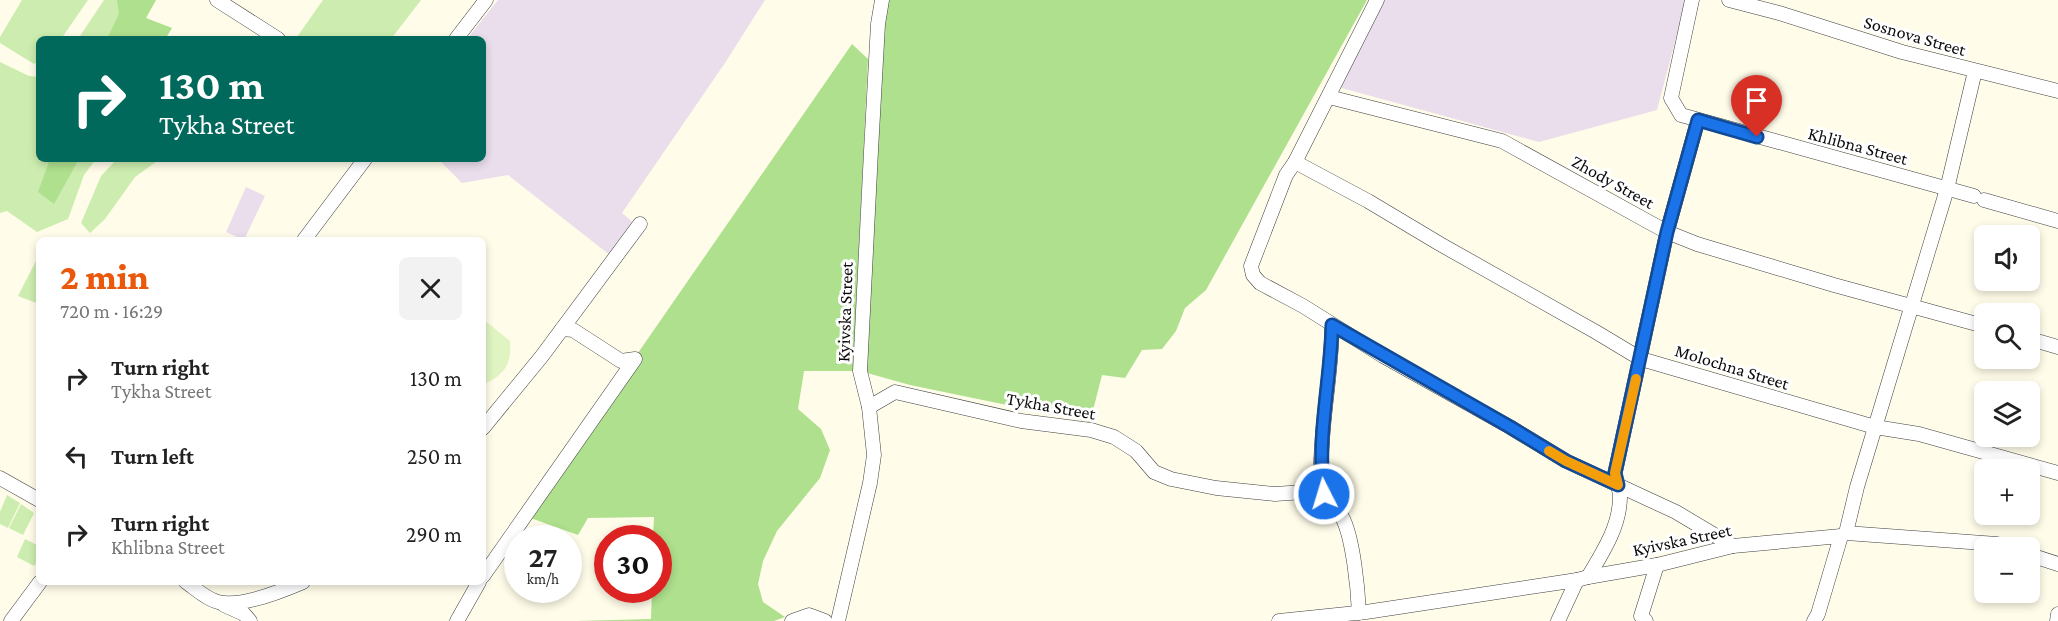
<!DOCTYPE html>
<html lang="en">
<head>
<meta charset="utf-8">
<style>
  :root { --surface:#fff; --page:#f2f2f2; --text:#222; --muted:#767676; --accent:#ea580c }
  body { margin:0; font-family:"Crimson Pro",serif; background:var(--page); color:var(--text); height:100vh; display:flex; flex-direction:column; font-size:22px; white-space:nowrap }
  * { box-sizing:border-box; margin:0 }
  p { font-size:20px; color:var(--muted) }
  .icon { flex:none; width:33px; height:33px; fill:none; stroke:currentColor; stroke-width:2; stroke-linecap:round; stroke-linejoin:round }
  .map { position:relative; flex:1; overflow:hidden }
  .side { position:absolute; left:36px; top:237px; width:450px; height:348px; display:flex; flex-direction:column; background:var(--surface); border-radius:9px; box-shadow:0 3px 9px #0003 }
  .side>* { flex:none }
  .banner { position:absolute; left:36px; top:36px; width:450px; height:126px; border-radius:9px; box-shadow:0 3px 9px #0003; background:#00695c; color:#fff; overflow:hidden }
  .controls { position:absolute; left:1974px; top:225px; display:grid; gap:12px }
  .controls a { display:grid; place-items:center; width:66px; height:66px; border-radius:9px; background:var(--surface); box-shadow:0 3px 9px #0003; font-size:30px }
  .speed { position:absolute; left:504px; top:525px; display:flex; gap:12px; font-size:30px; font-weight:700; text-align:center }
  .speed>* { display:grid; place-content:center; width:78px; height:78px; border-radius:50%; background:var(--surface); box-shadow:0 3px 9px #0003; line-height:1 }
  .speed small { font-size:15px; font-weight:400 }
  .speed .limit { border:9px solid #d22; background:#fff; color:#111 }
  .pin { position:absolute; display:grid; place-items:center; width:51px; height:51px; color:#fff; margin:-62px -26px; border-radius:50% 50% 50% 0; rotate:-45deg; box-shadow:0 0 6px #0007 }
  .pin .icon { rotate:45deg }
  .me { position:absolute; width:66px; margin:-33px; rotate:355deg; stroke-linejoin:round; filter:drop-shadow(0 0 4px #0008) }
  .turn { display:flex; align-items:center; gap:21px; height:126px; padding:0 24px; font-size:27px }
  .turn .icon { width:78px; height:78px; stroke-width:2.5 }
  .turn b { display:block; font-size:42px; line-height:51px }
  .round { display:grid; place-items:center; flex:none; width:63px; height:63px; border-radius:9px; background:var(--page) }
  .headline { display:flex; align-items:center; justify-content:space-between; height:102px; padding:0 24px }
  h1 { font-size:36px; font-weight:800; line-height:45px; color:var(--accent) }
  ul { padding:0; list-style:none }
  li { display:flex; align-items:center; gap:18px; height:78px; padding:0 24px }
  li div { flex:1 }
  li b { display:block; font-size:22px }
  li em { font-style:normal }
  .map>svg:first-child { display:block }
  .industrial { fill:#ebdeec }
  .green { fill:#ccedaf }
  .forest { fill:#aee08d }
  .pitch { fill:#e0f4c2 }
  .lines { fill:none; stroke-linecap:round; stroke-linejoin:round }
  .minor-casing { stroke:#3e3e3e; stroke-width:15 }
  .minor { stroke:#fff; stroke-width:14 }
  .route-casing { stroke:#114b97; stroke-width:15 }
  .route { stroke:#1a73e8; stroke-width:10 }
  .slow { stroke:#f59e0b; stroke-width:10 }
  .labels { text-anchor:middle; dominant-baseline:central; stroke-width:6; stroke-linejoin:round; paint-order:stroke }
  .street-label { font-size:18px; fill:#0b0b0b; stroke:#fff }
</style>
</head>
<body>
<div class="map">
<svg width="2058" height="621" viewBox="0 0 2058 621">
  <rect width="100%" height="100%" fill="#fffce9"/>
  <g class="industrial">
    <path d="M498,0h267l-40,63 -103,150 13,11 -24,32 -103,-81 -46,8 -24,-24h45v-120h-16z"/>
    <path d="M1384,0h302l-29,110 -118,32 -201,-55z"/>
    <path d="M246,187l19,9 -21,44 -18,-8z"/>
  </g>
  <g class="green">
    <path d="M22,0h66l-27,39h-22v22l-5,3 -34,-21v-6z"/>
    <path d="M104,0h47l-10,17 31,11 -7,11h-87z"/>
    <path d="M323,0h98l-30,39h-91l-3,-2z"/>
    <path d="M0,62l29,14 10,1v82h57l-12,16 -16,44 -31,13 -30,-21 -7,2z"/>
    <path d="M117,159h43l-25,18 -30,42 -15,14 -9,-10 20,-47z"/>
    <path d="M39,255v49l-21,-8z"/>
    <path d="M7,495l13,8 -12,25 -8,-4v-12z"/>
    <path d="M21,504l13,9 -11,22 -14,-7z"/>
    <path d="M25,539l14,7v13l-5,7 -17,-9z"/>
  </g>
  <g class="forest">
    <path d="M117,0h39l-10,18 26,10 -7,11h-58l12,-25z"/>
    <path d="M882,0h485l-161,290 -21,18 -9,23 -14,18 -20,1 -17,28 -23,-3 -12,47 -180,-37 -50,-14z"/>
    <path d="M852,44l16,15 -15,312h-49l-6,38 23,20 9,21 -10,28 -43,53 -14,30 -5,23 5,18 22,15 -11,4h-197l74,-2 1,-29h6v-52h-5l1,-21 -66,1 -10,17 -53,-19z"/>
    <path d="M50,159h29l-25,45 -16,-12z"/>
  </g>
  <path class="pitch" d="M483,319l27,22c2,22 -5,34 -26,43z"/>
  <g class="lines">
    <g class="minor-casing">
      <g id="minor">
        <path d="M217,0l61,39"/>
        <path d="M1377,0l-82,162 -9,13 -35,91 2,9 7,8 43,23 80,50 127,71 56,34 110,51 57,34"/>
        <path d="M1692,0l-21,98 10,17 293,81"/>
        <path d="M1729,0l50,13 123,39 156,39"/>
        <path d="M456,39l30,-39"/>
        <path d="M1329,97l173,44 165,91 30,12 137,41 150,41"/>
        <path d="M1295,162l73,39 72,43 156,88 45,27 234,68 44,7 139,39"/>
        <path d="M1984,200l74,21"/>
        <path d="M304,240l61,-81"/>
        <path d="M1332,325c0,40 -8,80 -10,120 -1,15 -3,31 1,46 3,10 14,17 19,26 11,20 16,72 17,96"/>
        <path d="M2030,339l28,8"/>
        <path d="M869,407l26,-15 126,29 70,9 23,7 22,14 18,21 17,7 45,9 59,6 29,-2 20,2"/>
        <path d="M483,428l59,-72 98,-132"/>
        <path d="M0,478l39,22"/>
        <path d="M1846,533l11,-46 90,-298 28,-118"/>
        <path d="M2030,555l28,9"/>
        <path d="M483,576l152,-217 -14,2 -48,-31 -11,-1"/>
        <path d="M1588,577c15,-25 32,-51 32,-80 0,-9 -5,-16 -5,-24l52,-241 31,-112"/>
        <path d="M186,582c10,7 20,17 32,20 22,6 64,-11 85,-20"/>
        <path d="M224,605l20,9 6,7"/>
        <path d="M11,621l29,-39"/>
        <path d="M457,621l22,-39"/>
        <path d="M792,621l17,-6 16,6"/>
        <path d="M838,621l32,-138 4,-28 -5,-48 -9,-36 11,-220 7,-127 4,-24"/>
        <path d="M1279,621l87,-9 211,-32 11,-3 69,-12 76,-19 108,-10 5,-3 151,11 10,4"/>
        <path d="M1558,621l19,-41"/>
        <path d="M1646,621l-5,-5 16,-51"/>
        <path d="M1814,621l4,-7 23,-78"/>
        <path d="M2057,621l1,-7"/>
      </g>
    </g>
    <use href="#minor" class="minor"/>
  </g>
  <g class="lines">
    <g class="route-casing">
      <path id="route" d="M1324,494c-8,-56 7,-113 8,-169l178,102 56,34 52,24 -3,-12 52,-241 31,-112 59,17"/>
    </g>
    <use href="#route" class="route"/>
    <path class="slow" d="M1549,451l17,10 52,24 -3,-12 21,-94"/>
  </g>
  <g class="labels">
    <g class="street-label">
      <text transform="translate(1915 36) rotate(16)">Sosnova Street</text>
      <text transform="translate(1858 146) rotate(15)">Khlibna Street</text>
      <text transform="translate(1613 182) rotate(29)">Zhody Street</text>
      <text transform="translate(845 312) rotate(-88)">Kyivska Street</text>
      <text transform="translate(1732 367) rotate(17)">Molochna Street</text>
      <text transform="translate(1051 406) rotate(10)">Tykha Street</text>
      <text transform="translate(1682 540) rotate(-12)">Kyivska Street</text>
    </g>
  </g>
</svg>
<div class="controls">
<a><svg class="icon" aria-label="sound" viewBox="0 0 24 24"><path d="M4 9h4l5-4v14l-5-4H4zM17 9q2 3 0 6"/></svg></a>
<a><svg class="icon" aria-label="search" viewBox="0 0 24 24"><circle cx="10" cy="10" r="6"/><path d="M15 15l6 6"/></svg></a>
<a><svg class="icon" aria-label="layers" viewBox="0 0 24 24"><path d="M12 4l9 5-9 5-9-5zM3 14l9 5 9-5"/></svg></a>
<a>+</a>
<a>−</a>
</div>
<div class="speed"><div>27<small>km/h</small></div><div class="limit">30</div></div>
<div class="pin" style="left:1757px;top:137px;background:#d93025"><svg class="icon" aria-label="arrive" viewBox="0 0 24 24"><path d="M6 21V4h12l-3 4 3 4H6"/></svg></div>
<svg class="me" style="left:1324px;top:494px" viewBox="-20 -20 40 40"><circle r="17" fill="#1a73e8" stroke="#fff" stroke-width="3"/><path d="M0-11L8 9 0 5-8 9z" fill="#fff"/></svg>
<div class="banner">
<div class="turn"><svg class="icon" aria-label="right" viewBox="0 0 24 24"><path d="M7 20v-9h11M14 6l5 5-5 5"/></svg><div><b>130 m</b>Tykha Street</div></div>
</div>
<section class="side">
<div class="headline"><div><h1>2 min</h1><p>720 m · 16:29</p></div><a class="round"><svg class="icon" aria-label="close" viewBox="0 0 24 24"><path d="M6 6l12 12M18 6L6 18"/></svg></a></div>
<ul>
<li><svg class="icon" aria-label="right" viewBox="0 0 24 24"><path d="M7 20v-9h11M14 6l5 5-5 5"/></svg><div><b>Turn right</b><p>Tykha Street</p></div><em>130 m</em></li>
<li><svg class="icon" aria-label="left" viewBox="0 0 24 24"><path d="M17 20v-9H6M10 6l-5 5 5 5"/></svg><div><b>Turn left</b></div><em>250 m</em></li>
<li><svg class="icon" aria-label="right" viewBox="0 0 24 24"><path d="M7 20v-9h11M14 6l5 5-5 5"/></svg><div><b>Turn right</b><p>Khlibna Street</p></div><em>290 m</em></li>
</ul>
</section>
</div>
</body>
</html>
